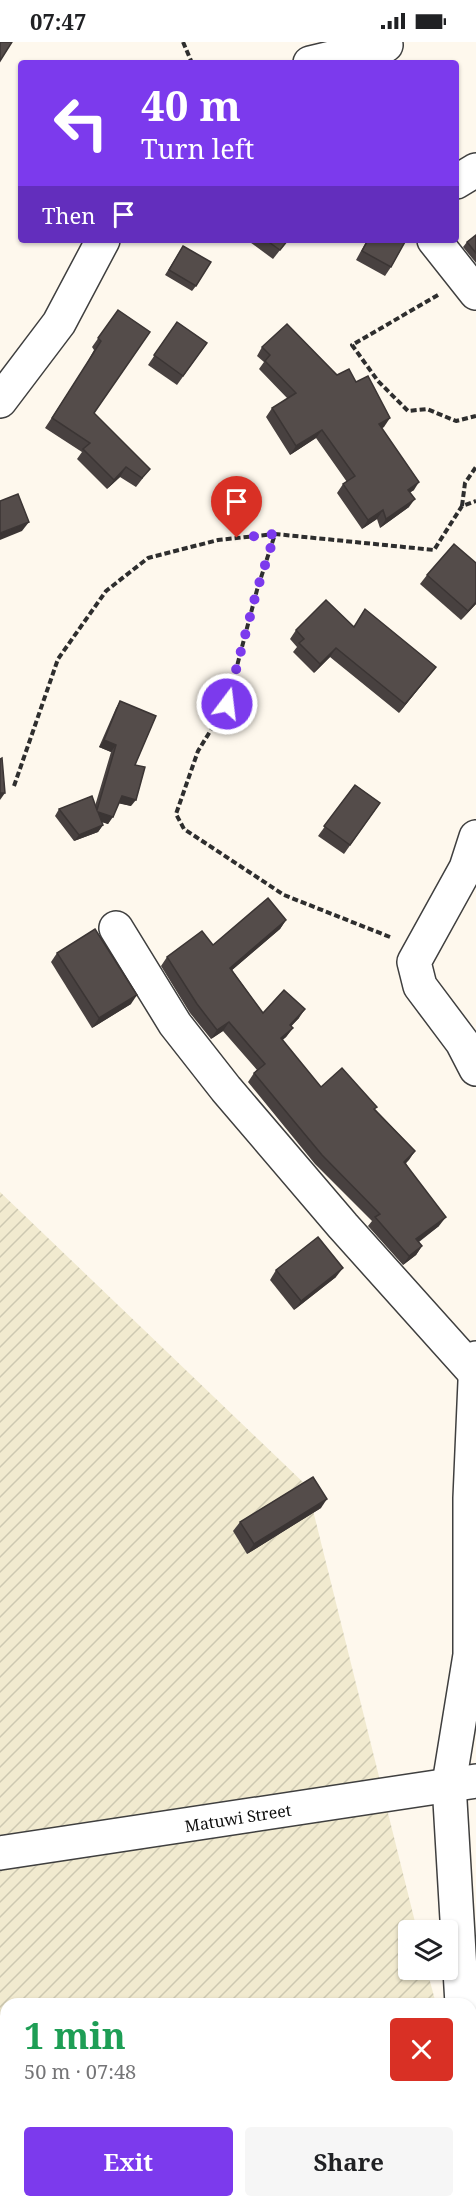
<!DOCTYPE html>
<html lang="en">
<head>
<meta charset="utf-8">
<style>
  :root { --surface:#fff; --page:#f6f6f6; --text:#202124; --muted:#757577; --accent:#7c3aed }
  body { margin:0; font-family:"Noto Serif",serif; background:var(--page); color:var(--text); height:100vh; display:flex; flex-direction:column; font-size:22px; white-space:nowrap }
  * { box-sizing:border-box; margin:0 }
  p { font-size:20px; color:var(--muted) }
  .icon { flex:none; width:33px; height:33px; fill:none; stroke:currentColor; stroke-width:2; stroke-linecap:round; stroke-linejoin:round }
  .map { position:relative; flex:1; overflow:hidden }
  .sheet { position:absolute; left:0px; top:1956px; width:477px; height:210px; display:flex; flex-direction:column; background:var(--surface); border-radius:18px 18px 0 0; box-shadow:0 2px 4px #0004 }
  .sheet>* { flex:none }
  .hud { position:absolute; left:18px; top:18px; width:441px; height:183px; border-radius:6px; box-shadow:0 2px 4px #0004; background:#7c3aed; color:#fff; overflow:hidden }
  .controls { position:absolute; left:398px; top:1878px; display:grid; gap:12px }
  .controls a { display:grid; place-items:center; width:60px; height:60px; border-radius:6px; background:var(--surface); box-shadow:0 2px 4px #0004; font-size:30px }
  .pin { position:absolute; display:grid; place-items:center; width:51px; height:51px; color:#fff; margin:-62px -26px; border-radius:50% 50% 50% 0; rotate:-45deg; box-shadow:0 0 6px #0007 }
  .pin .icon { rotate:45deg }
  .me { position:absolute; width:66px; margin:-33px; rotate:15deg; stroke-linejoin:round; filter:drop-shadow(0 0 4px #0008) }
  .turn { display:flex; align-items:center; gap:21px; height:126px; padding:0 24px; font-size:27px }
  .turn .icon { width:78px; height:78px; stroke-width:2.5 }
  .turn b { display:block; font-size:42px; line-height:51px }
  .then { display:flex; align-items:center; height:57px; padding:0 24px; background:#0003; gap:12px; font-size:22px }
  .round { display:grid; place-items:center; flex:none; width:63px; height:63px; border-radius:6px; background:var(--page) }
  .headline { display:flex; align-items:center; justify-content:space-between; height:102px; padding:0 24px }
  h1 { font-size:36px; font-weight:700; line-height:45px; color:#1e9e55 }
  .button { display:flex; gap:12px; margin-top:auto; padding:12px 24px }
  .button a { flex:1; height:69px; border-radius:6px; background:var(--accent); color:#fff; font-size:24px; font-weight:700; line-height:69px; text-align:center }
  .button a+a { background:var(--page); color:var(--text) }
  .status { display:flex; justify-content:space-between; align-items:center; height:42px; padding:0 30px; background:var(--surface); direction:ltr }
  .status svg { height:16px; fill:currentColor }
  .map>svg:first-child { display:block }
  .farmland { fill:url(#farmland-furrows) }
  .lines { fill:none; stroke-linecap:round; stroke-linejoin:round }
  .minor-casing { stroke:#3f3f3f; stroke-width:36 }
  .path { stroke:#2e2e2e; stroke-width:4; stroke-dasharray:6 3; stroke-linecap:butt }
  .minor { stroke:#fff; stroke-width:33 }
  .wall { fill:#484140 }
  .shaded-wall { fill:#3b3534 }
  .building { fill:#544c4a; stroke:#3b3534; stroke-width:1.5 }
  .route { stroke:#7c3aed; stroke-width:10; stroke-dasharray:0 18 }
  .labels { text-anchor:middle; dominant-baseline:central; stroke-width:6; stroke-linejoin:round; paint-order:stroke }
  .street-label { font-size:16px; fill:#0c0c0c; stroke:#fff }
</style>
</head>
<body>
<div class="status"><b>07:47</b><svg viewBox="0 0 49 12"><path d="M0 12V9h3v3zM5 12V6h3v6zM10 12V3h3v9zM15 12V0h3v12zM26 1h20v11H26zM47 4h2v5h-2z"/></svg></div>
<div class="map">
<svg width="476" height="2166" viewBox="0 0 476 2166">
  <defs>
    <pattern id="farmland-furrows" width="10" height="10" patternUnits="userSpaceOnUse" patternTransform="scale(1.5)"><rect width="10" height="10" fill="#f1eacf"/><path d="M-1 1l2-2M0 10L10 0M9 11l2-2" fill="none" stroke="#cdc8b1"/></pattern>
  </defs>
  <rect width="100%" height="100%" fill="#fef8ed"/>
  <path class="farmland" d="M0,1150l307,294 110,444h-9v40h19l9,34h-430v198h465v-57l5,20v43h-476z"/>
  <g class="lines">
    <g class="minor-casing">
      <g id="minor">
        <path d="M310,21l76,-18"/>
        <path d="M456,140l20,-12"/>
        <path d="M434,198l42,53"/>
        <path d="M0,359l59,-78 44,-83"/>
        <path d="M476,795l-10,31 -52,94 6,24 42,56 14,27"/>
        <path d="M116,886l59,96 51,65 117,137 131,146"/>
        <path d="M0,1811l476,-72"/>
        <path d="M462,1962l-13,-220 21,-129v-157l6,-140"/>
        <path d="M471,2071l5,54"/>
      </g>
    </g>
    <g class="path">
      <path d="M183,0l9,21"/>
      <path d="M438,253l-86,50 26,36 30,30 19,-2 29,12 20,-5"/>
      <path d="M462,464l3,-23 11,-16"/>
      <path d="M14,744l44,-127 48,-68 42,-33 70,-18 57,-6"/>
      <path d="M390,895l-106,-42 -100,-66 -8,-15 22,-63 29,-47 30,-114 18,-56 159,16 28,-44 14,-5"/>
    </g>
    <use href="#minor" class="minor"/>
  </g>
  <g class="wall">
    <path d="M476,193v28l-13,-16 4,-5z"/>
    <path d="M247,198h41l-15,19z"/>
    <path d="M367,198h39l-15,27 -6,9 -29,-16z"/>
    <path d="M180,209l16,35 -4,5 -27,-16z"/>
    <path d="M118,268l-24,103 49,65 -7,9 -16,-10 -13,12 -30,-30 5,-7 -37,-24 38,-58 11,-20 -2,-3z"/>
    <path d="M177,280l30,21 -30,42 -29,-20z"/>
    <path d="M262,305l94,35 28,45 -3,1 33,62 -4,2 -1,15 -29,21 -3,-9 -15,10 -25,-36 6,-9 4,-2 -31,-44 -26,17 -24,-38 6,-9 16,-9 -29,-30 5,-7 -7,-6z"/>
    <path d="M476,521v41l-15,16 -41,-36 7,-9z"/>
    <path d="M353,585l83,40 -37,46 -69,-56 -16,16 -21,-21 4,-5 -7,-8 6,-9z"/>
    <path d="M120,659l15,64 -4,41 -12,-3 -11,21 -6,-2 1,3 -5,7 -24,9 -19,-25 4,-7 36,-3 16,-54 -12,-5 17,-39z"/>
    <path d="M355,743l25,18 -36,51 -26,-18z"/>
    <path d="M286,878l-6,9 -48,41 31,43 36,5 -8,8 2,2 -7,9 -4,3 39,47 54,22 40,42 -9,12 33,63 -20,16 3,4 -6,9 -13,10 -35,-39 4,-5 -57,-57 -67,-82 6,-9 3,-3 -34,-39 -12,8 -21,-26 -29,-47 6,-9 46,-12z"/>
    <path d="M57,911l74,51 -39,24 -41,-66z"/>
    <path d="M276,1228l60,7 -42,33 -24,-30z"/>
    <path d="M321,1466l-74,46 -14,-23 7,-9z"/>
    <path d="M304,2160h61l-3,6h-58z"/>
  </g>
  <g class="shaded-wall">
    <path d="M390,376l-6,9 -11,6 6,-9z"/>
    <path d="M322,388l-6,8 -26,17 6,-9z"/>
    <path d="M126,425l-6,10 -13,12 7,-9z"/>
    <path d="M419,440l-5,8 -12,8 6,-8z"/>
    <path d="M415,457l-6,8 -29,21 6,-9z"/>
    <path d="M383,468l-6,9 -15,10 6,-9z"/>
    <path d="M29,480l-7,9 -22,9v-7z"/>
    <path d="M476,560v2l-15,16 7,-9z"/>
    <path d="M336,606l-6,9 -16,16 6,-9z"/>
    <path d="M436,625l-7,9 -30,37 6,-9z"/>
    <path d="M104,698l12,5 -5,7 -12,-5z"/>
    <path d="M0,751h5l-5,7z"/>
    <path d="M122,754l14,4 -5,6 -14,-3z"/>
    <path d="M98,770l15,5 -5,7 -15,-5z"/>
    <path d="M103,783l-5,7 -24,9 5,-6z"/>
    <path d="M286,878l-6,9 -56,48 6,-9z"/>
    <path d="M137,953l-6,9 -39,24 7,-10z"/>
    <path d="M305,967l-6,9 -15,16 6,-9z"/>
    <path d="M229,980l-6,9 -12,8 6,-9z"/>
    <path d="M293,986l-7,9 -11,10 6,-9z"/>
    <path d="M415,1109l-6,9 -11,11 6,-9z"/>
    <path d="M446,1175l-7,9 -29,22 6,-9z"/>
    <path d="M422,1204l-6,9 -13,10 6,-9z"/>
    <path d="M343,1226l-7,9 -42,33 7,-9z"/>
    <path d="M327,1457l-6,9 -74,46 7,-10z"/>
    <path d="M309,2160h37l19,1 -3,5h-57z"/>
  </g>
  <g class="building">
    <path d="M0,0h12l-12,19z"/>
    <path d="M476,193v18l-9,-11z"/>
    <path d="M266,198h22l-8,10z"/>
    <path d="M368,198h38l-15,27 -29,-16z"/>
    <path d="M183,204l28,16 -15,24 -27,-16z"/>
    <path d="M118,268l32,22 -56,81 56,56 -8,9 -16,-11 -12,13 -31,-31 7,-6 -38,-25 37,-58 12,-19 -3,-3z"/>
    <path d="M177,280l30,21 -24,33 -29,-21z"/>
    <path d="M287,282l50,51 12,-6 7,13 12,-6 22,42 -11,6 40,58 -11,8 7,9 -29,20 -3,-9 -15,10 -25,-36 12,-8 -33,-46 -26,16 -24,-38 24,-15 -31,-32 5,-6 -8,-8z"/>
    <path d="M18,452l11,28 -29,11v-32z"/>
    <path d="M454,502l22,19v39l-8,9 -41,-36z"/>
    <path d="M326,558l28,27 11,-18 71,58 -31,37 -69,-56 -16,16 -21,-21 5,-4 -8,-9z"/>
    <path d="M120,659l36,15 -21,49 10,2 -9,33 -14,-4 -9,21 -15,-5 5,13 -24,10 -20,-26 33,-13 5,14 19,-65 -12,-5z"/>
    <path d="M2,716l3,35h-5v-34z"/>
    <path d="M355,743l25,18 -30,42 -26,-19z"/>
    <path d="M268,856l18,22 -56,48 33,45 21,-23 21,19 -15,16 3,3 -12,10 40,49 21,-19 35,39 -3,2 41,42 -11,11 42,55 -30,22 6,7 -13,10 -34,-39 5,-3 -58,-59 -68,-82 11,-9 -36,-42 -12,8 -20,-26 -30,-47 35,-26 11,14z"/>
    <path d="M95,887l42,66 -38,23 -42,-65z"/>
    <path d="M318,1195l25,31 -42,33 -25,-31z"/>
    <path d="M313,1435l14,22 -73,45 -14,-22z"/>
  </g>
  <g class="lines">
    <path class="route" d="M227,662l30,-114 18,-56 -38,4"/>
  </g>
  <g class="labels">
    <g class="street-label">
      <text transform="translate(238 1776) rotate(-9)">Matuwi Street</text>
    </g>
  </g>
</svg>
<div class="controls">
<a><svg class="icon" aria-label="layers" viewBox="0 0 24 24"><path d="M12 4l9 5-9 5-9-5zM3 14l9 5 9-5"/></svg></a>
</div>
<div class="pin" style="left:237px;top:496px;background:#d93025"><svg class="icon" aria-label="arrive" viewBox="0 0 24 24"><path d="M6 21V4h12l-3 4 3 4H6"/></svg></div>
<svg class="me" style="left:227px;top:662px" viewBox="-20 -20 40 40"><circle r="17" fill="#7c3aed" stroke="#fff" stroke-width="3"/><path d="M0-11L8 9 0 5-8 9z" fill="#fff"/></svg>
<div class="hud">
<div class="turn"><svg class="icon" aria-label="left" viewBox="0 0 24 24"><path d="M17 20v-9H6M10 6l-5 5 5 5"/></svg><div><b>40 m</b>Turn left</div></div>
<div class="then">Then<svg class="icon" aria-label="arrive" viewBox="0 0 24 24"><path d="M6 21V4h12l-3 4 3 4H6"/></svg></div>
</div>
<section class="sheet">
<div class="headline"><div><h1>1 min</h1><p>50 m · 07:48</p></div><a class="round" style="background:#d93025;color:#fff"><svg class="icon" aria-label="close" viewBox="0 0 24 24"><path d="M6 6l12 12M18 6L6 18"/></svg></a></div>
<div class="button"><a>Exit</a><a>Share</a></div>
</section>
</div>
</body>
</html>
